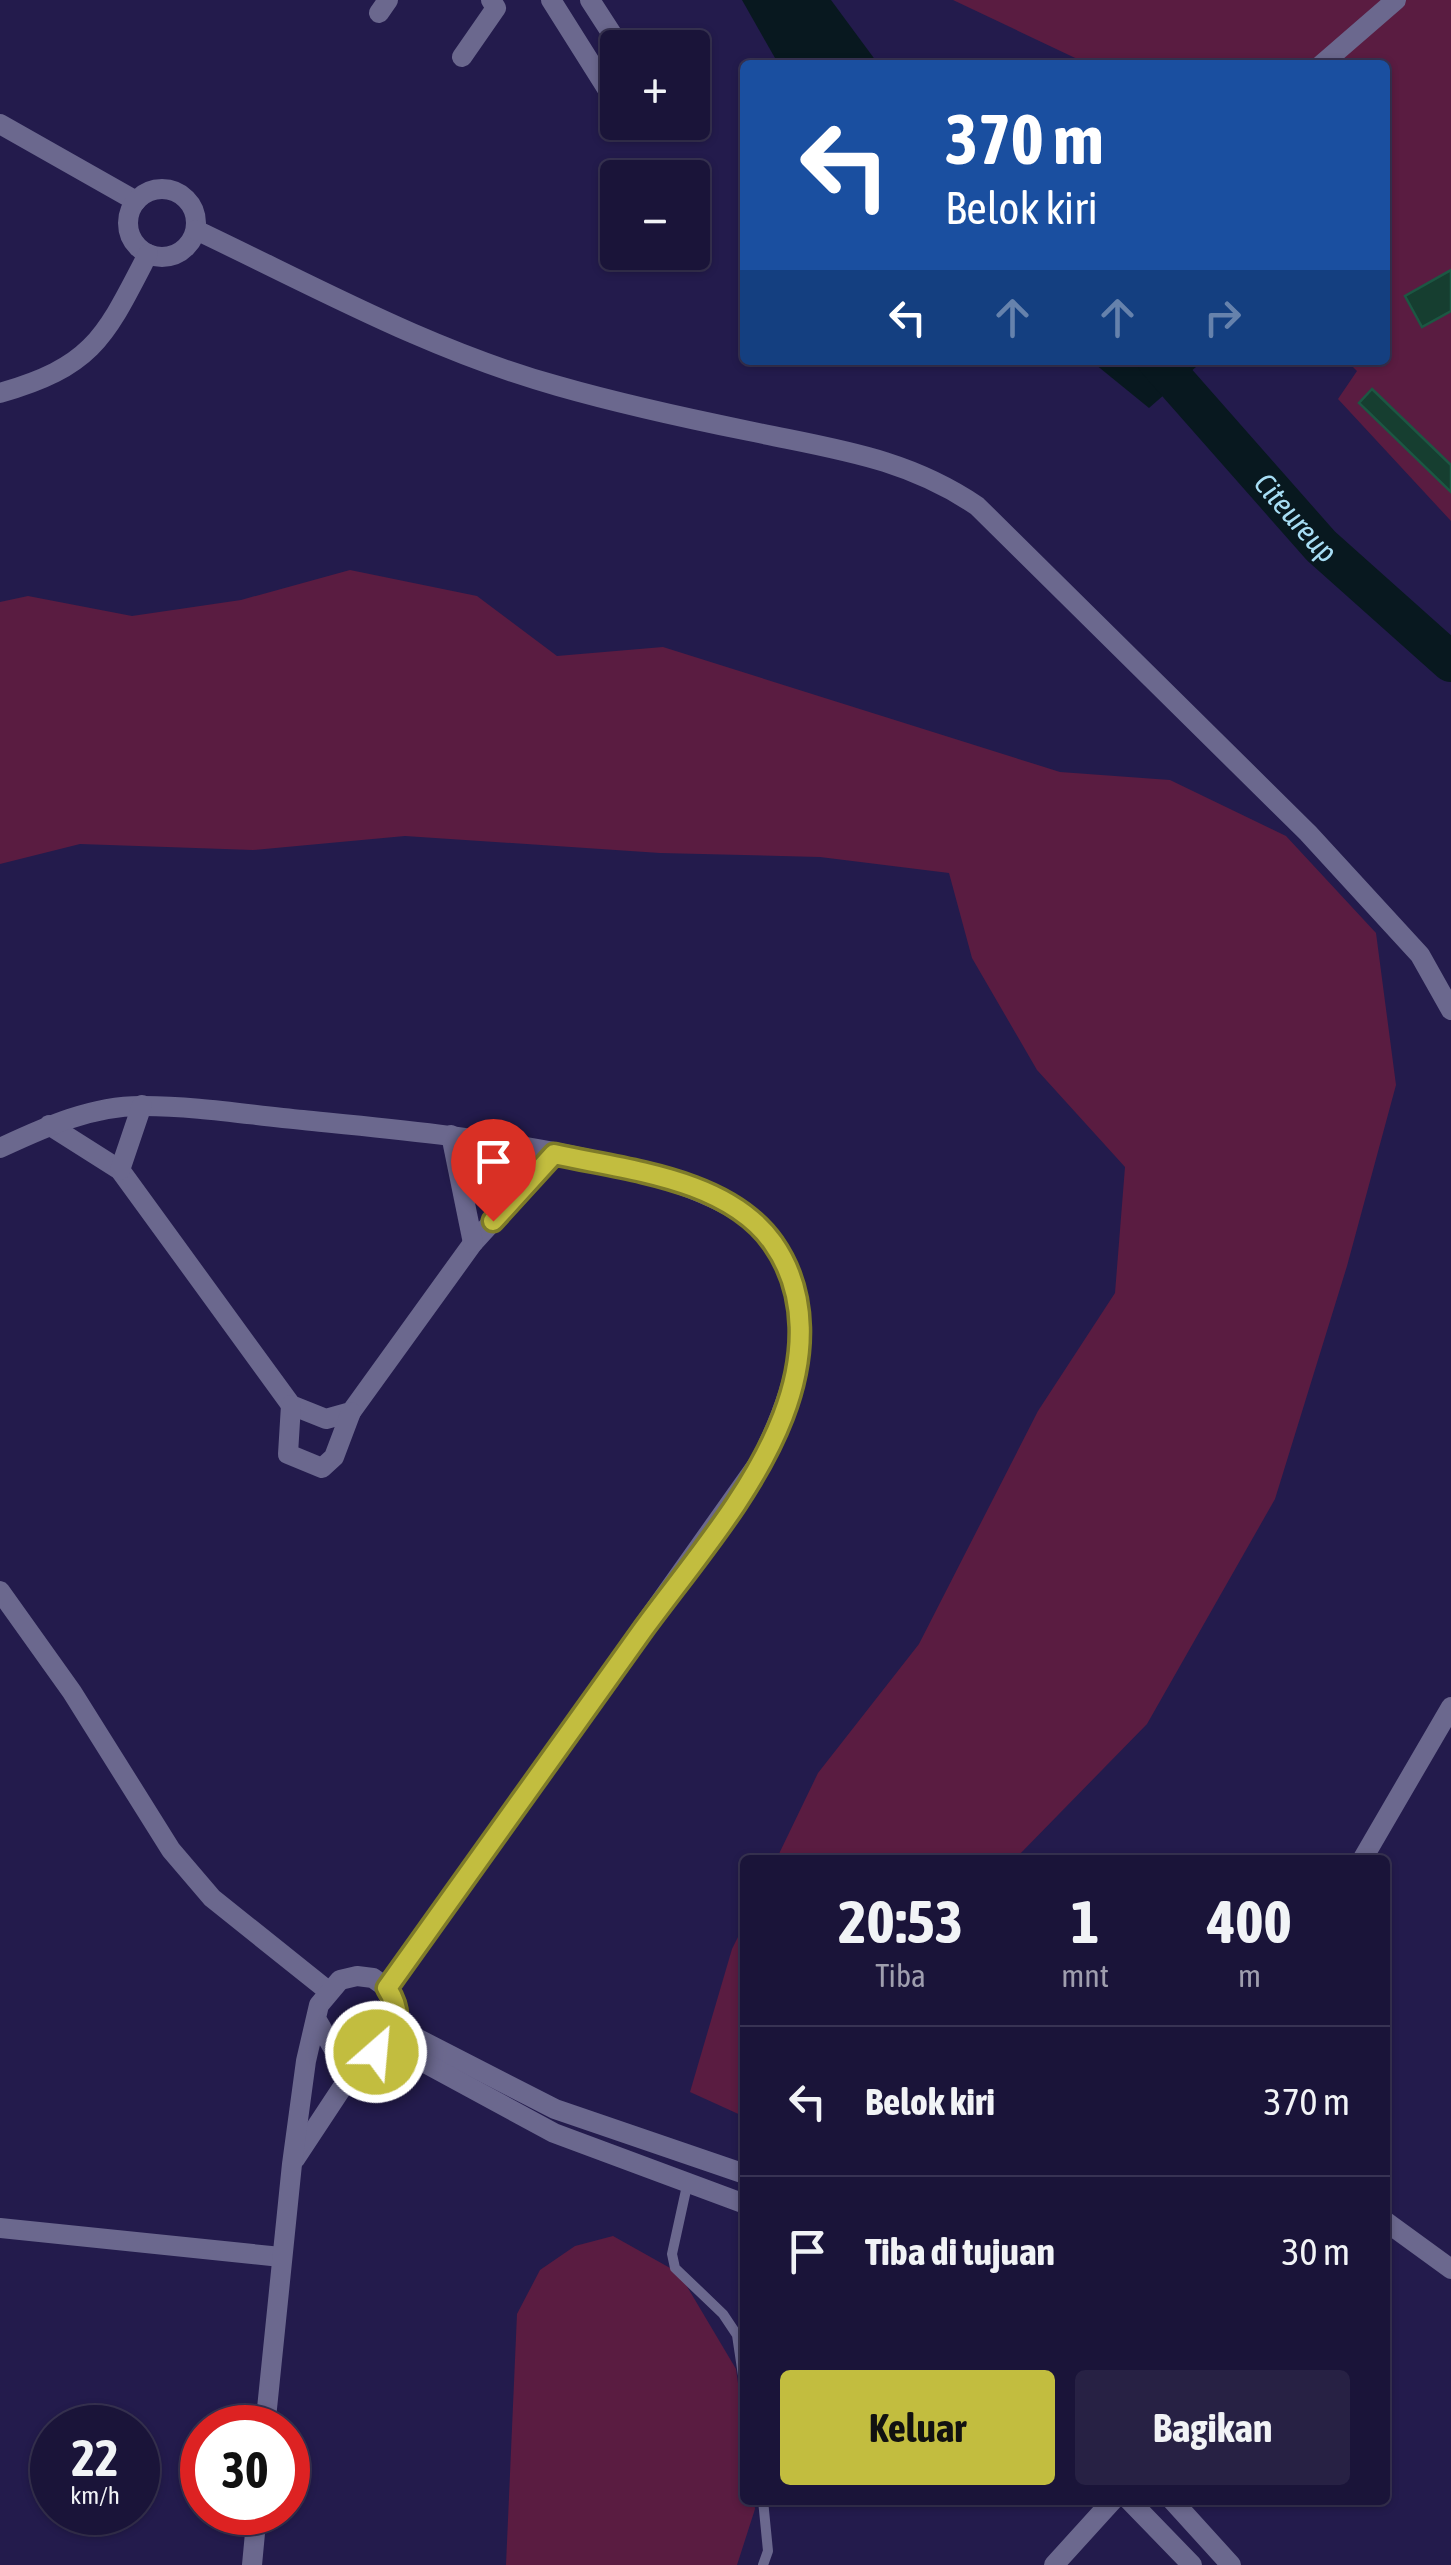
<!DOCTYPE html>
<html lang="id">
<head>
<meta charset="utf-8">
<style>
  :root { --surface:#1a1439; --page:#272144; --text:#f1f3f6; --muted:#9f9eae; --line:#383353; --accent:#c2bd3f }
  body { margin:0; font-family:"Asap Condensed",sans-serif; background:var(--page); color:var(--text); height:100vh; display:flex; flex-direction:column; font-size:38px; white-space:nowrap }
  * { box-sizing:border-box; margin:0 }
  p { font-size:32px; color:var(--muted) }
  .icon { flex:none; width:55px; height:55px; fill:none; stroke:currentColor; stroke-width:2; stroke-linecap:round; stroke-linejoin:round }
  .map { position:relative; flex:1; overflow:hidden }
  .sheet { position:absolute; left:740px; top:1855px; width:650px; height:650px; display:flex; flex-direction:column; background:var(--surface); border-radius:10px; box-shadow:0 2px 8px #0004,0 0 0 2px var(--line) }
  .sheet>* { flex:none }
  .top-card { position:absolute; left:740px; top:60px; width:650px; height:305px; border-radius:10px; box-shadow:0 2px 8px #0004,0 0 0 2px var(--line); background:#1a4fa0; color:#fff; overflow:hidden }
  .controls { position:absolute; left:600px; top:30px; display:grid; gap:20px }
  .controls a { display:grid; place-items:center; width:110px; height:110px; border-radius:10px; background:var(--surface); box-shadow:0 2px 8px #0004,0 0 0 2px var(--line); font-size:50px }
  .speed { position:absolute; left:30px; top:2405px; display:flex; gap:20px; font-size:50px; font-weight:700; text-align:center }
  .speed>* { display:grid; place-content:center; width:130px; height:130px; border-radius:50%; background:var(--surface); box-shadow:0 2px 8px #0004,0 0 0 2px var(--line); line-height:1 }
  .speed small { font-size:25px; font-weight:400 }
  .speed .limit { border:15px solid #d22; background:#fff; color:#111 }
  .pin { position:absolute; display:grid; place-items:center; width:85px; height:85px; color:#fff; margin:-102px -42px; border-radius:50% 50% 50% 0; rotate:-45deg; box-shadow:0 0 10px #0007 }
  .pin .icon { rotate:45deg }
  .me { position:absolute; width:110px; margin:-55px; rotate:27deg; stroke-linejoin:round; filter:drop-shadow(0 0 8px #0008) }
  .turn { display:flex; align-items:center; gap:35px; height:210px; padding:0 40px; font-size:45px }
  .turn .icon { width:130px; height:130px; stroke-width:2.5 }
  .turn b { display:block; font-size:70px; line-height:85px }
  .lanes { display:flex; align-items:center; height:95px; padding:0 40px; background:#0003; justify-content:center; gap:50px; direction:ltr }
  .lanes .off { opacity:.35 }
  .eta { display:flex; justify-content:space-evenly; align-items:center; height:170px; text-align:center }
  .eta b { font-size:60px; font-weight:700; line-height:70px }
  .action { display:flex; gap:20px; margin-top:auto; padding:20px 40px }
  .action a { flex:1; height:115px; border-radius:10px; background:var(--accent); color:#111; font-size:40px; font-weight:700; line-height:115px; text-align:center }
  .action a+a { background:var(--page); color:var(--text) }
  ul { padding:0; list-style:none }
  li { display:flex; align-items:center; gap:30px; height:150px; padding:0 40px; border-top:2px solid var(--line) }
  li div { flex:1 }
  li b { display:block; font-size:38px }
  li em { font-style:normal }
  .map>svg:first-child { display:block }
  .green { fill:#5a1c41 }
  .water { fill:#08181f }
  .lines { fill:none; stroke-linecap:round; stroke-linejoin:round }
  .river { stroke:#08181f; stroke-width:40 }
  .building { fill:#163e30; stroke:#1c5743; stroke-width:2.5 }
  .lane { stroke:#6b688e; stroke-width:10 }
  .street { stroke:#6b688e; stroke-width:20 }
  .route-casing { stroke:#7e7b29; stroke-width:25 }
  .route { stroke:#c2bd3f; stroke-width:18 }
  .labels { text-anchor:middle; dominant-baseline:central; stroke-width:10; stroke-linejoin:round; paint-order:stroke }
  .water-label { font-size:30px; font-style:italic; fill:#a7ddf4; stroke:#1b1041 }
</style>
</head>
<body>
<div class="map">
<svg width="1451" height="2565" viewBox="0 0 1451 2565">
  <rect width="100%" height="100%" fill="#231b4c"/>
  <g class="green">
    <path d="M953,0h498v521l-113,-122 19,-28 -11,-11h39v-295h-295z"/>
    <path d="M350,570l127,26 80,60 106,-9 397,125 110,8 116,56 90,97 20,152 -49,181 -72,233 -128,225 -133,136h-238l42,-87 101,-129 119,-233 77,-118 10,-126 -88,-97 -65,-112 -23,-85 -129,-16 -160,-4 -255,-17 -152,14 -173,-6 -80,20v-262l28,-6 104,20 109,-16z"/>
    <path d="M745,1923v194l-55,-25 42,-143z"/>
    <path d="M613,2236l66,37 57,96 9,64v67h9l1,9 -18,56h-231l11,-251 23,-44 35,-24z"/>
  </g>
  <g class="water">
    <path d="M742,0h89l48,65h-100z"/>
    <path d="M1090,360h114l-55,48z"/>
  </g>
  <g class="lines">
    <path class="river" id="s1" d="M1157,360l164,186 130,116"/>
  </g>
  <g class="building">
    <path d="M1451,270v41l-29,16 -17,-31z"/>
    <path d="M1372,389l79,76v27l-92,-89z"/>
  </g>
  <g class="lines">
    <g class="lane">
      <path d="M688,2181l-16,73 3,14 48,46 14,21 8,54"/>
      <path d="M763,2500l5,51 -5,14"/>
    </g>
    <g class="street">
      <path d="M551,0l63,100 4,-3"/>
      <path d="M590,0l31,48"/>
      <path d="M379,13l9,-13"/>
      <path d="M462,57l34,-49 -5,-8"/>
      <path d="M1321,65l75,-65"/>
      <path d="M0,124l136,77"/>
      <circle cx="162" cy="223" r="34"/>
      <path d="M196,230c118,56 235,121 362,156 63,18 127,32 191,45 84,18 156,26 228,75l331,327 112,122 31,55"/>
      <path d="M0,393c94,-27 105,-56 148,-139"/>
      <path d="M49,1125l71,45 171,235 35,14 25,-7 122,-169 81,-89"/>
      <path d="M451,1135l22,108"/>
      <path d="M0,1148c45,-21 93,-43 144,-42 52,0 106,9 159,14 108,11 402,34 468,120 53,68 23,153 -11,221l-373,527"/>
      <path d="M120,1170l22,-65"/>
      <path d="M291,1405l-3,49 34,14 12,-11 17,-45"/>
      <path d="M0,1591l72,101 99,158 41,48 115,92"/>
      <path d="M1362,1860l89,-153"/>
      <path d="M397,2028l158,81 190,65"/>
      <path d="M388,2043l166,90 191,71"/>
      <path d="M295,2159l68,-103"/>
      <path d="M1385,2221l66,48"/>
      <path d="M0,2228l281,29"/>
      <path d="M265,2428l27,-264 14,-103 13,-56 21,-25 17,-4 16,2 14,10 11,26 -10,29 -25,13 -30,-8 -15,-26"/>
      <path d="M1129,2500l63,65"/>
      <path d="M1172,2500l59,65"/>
      <path d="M252,2565l5,-53"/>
      <path d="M1054,2565l59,-65"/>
    </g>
  </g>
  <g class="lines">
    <g class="route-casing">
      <path id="route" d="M376,2052c24,-19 27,-39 11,-64 85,-119 170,-238 255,-357 49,-67 111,-137 141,-215 22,-57 26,-122 -10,-173 -46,-65 -148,-73 -219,-89l-61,67"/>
    </g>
    <use href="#route" class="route"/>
  </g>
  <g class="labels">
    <g class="water-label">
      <text stroke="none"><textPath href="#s1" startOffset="210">Citeureup</textPath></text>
    </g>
  </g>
</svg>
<div class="controls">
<a>+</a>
<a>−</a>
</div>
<div class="speed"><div>22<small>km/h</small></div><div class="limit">30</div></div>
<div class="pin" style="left:493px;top:1221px;background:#d93025"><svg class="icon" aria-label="arrive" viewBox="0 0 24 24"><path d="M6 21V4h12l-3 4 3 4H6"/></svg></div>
<svg class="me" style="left:376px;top:2052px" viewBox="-20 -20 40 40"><circle r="17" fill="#c2bd3f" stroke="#fff" stroke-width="3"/><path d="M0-11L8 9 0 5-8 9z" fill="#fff"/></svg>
<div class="top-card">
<div class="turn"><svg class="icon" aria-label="left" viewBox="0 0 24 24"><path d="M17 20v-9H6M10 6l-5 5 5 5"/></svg><div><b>370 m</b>Belok kiri</div></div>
<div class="lanes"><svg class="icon" aria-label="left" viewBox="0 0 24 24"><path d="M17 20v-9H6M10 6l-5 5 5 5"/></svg><svg class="icon off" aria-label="ahead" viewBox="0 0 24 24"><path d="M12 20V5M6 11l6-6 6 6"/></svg><svg class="icon off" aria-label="ahead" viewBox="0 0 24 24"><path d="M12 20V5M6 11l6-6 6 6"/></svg><svg class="icon off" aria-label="right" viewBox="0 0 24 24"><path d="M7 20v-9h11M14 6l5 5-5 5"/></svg></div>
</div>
<section class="sheet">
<div class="eta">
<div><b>20:53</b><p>Tiba</p></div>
<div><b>1</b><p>mnt</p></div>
<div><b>400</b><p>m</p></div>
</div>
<ul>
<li><svg class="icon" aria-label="left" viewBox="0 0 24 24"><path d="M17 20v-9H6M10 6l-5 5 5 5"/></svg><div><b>Belok kiri</b></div><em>370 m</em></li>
<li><svg class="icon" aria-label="arrive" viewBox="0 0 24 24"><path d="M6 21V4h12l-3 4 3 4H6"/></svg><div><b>Tiba di tujuan</b></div><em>30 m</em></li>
</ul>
<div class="action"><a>Keluar</a><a>Bagikan</a></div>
</section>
</div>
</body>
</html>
